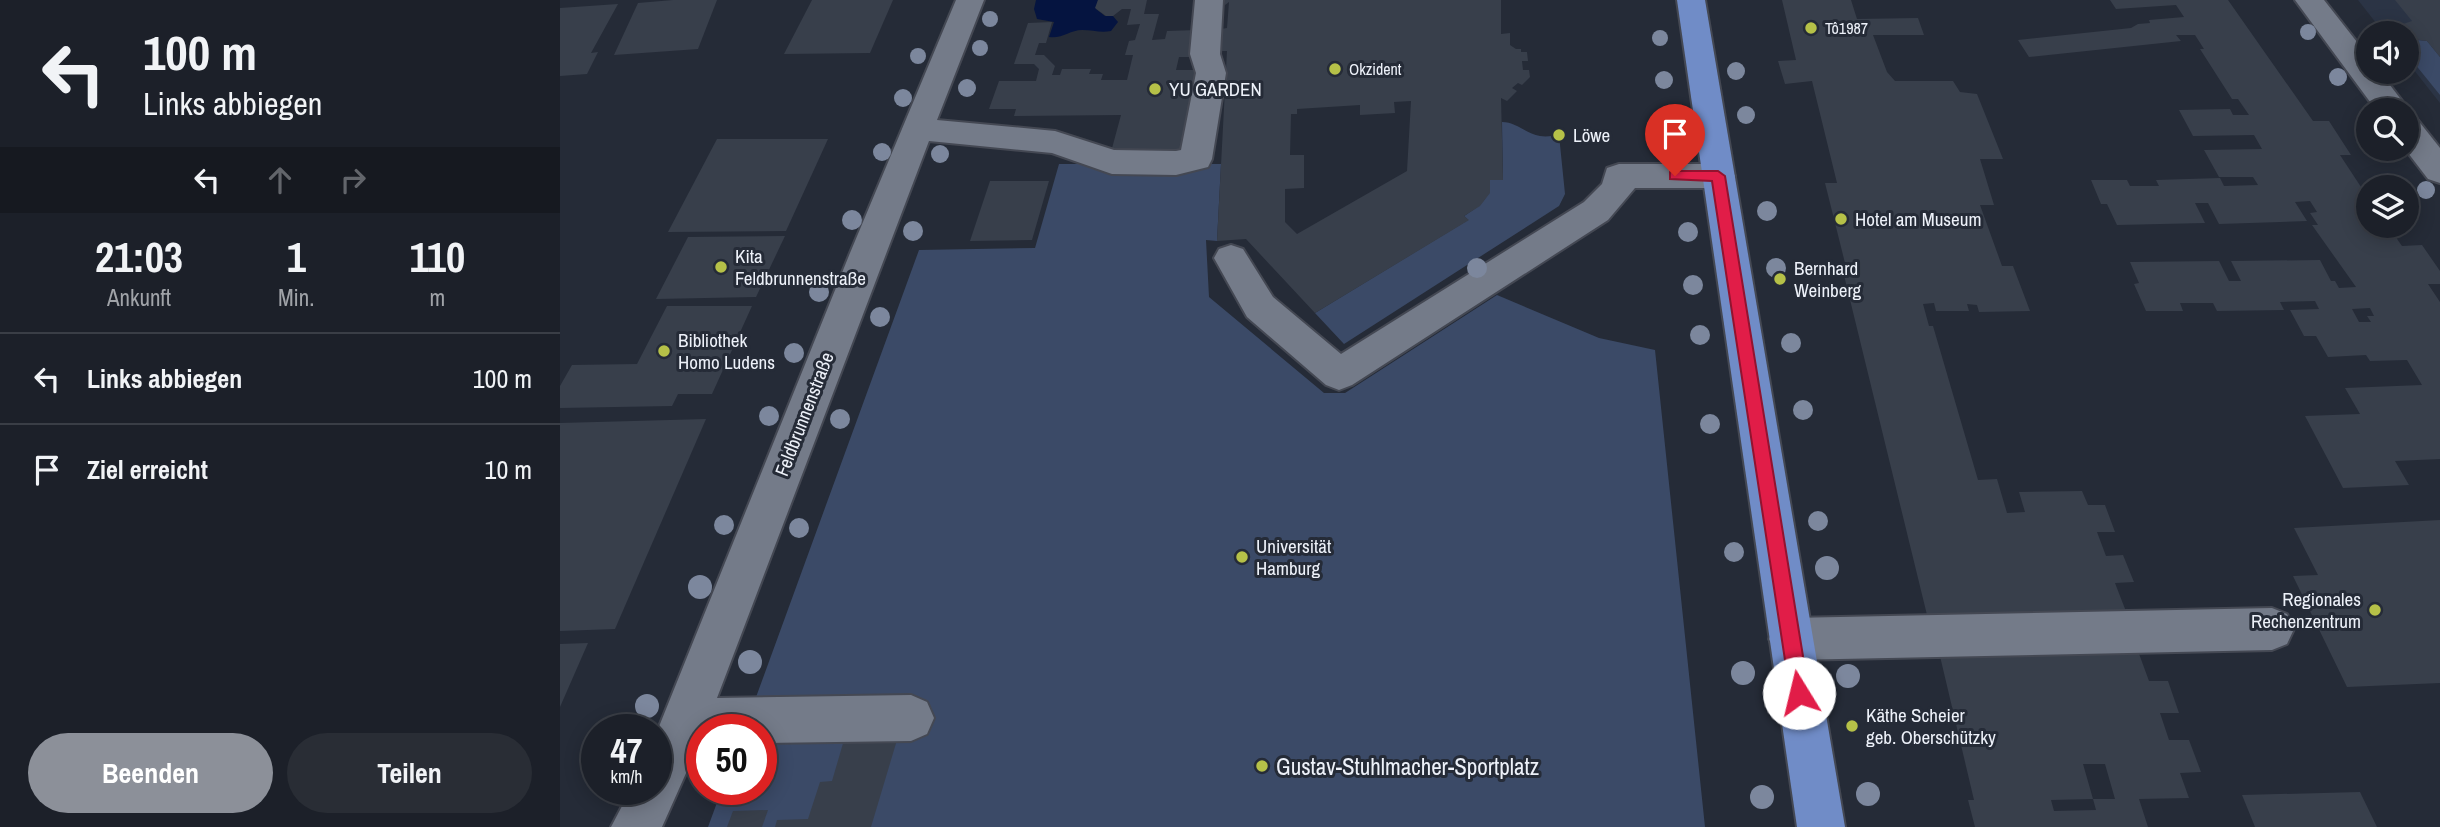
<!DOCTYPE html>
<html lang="de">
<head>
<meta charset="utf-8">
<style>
  :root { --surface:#1c2029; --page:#292d35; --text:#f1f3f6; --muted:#a0a3a8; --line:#3a3e46; --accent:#8c9099 }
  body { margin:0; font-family:"Archivo Narrow",sans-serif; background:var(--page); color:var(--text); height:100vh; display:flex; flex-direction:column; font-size:26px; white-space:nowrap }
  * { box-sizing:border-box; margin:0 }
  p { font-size:23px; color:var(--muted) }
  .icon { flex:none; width:38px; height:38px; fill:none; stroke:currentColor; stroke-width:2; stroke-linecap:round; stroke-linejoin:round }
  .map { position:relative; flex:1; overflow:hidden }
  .panel { display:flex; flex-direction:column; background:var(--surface); width:560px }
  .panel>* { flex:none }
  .banner { background:#1c2029; color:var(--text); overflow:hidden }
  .fabs { position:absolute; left:1796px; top:21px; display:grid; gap:14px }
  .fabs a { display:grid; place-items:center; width:63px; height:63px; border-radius:50%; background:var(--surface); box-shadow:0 4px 18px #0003,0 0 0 2px var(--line); font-size:35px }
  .speed { position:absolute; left:21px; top:714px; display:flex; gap:14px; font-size:35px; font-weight:700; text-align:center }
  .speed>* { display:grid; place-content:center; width:91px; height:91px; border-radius:50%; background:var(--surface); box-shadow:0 4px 18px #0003,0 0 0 2px var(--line); line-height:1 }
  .speed small { font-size:18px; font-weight:400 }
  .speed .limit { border:10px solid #d22; background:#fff; color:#111 }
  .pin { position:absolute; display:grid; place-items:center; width:60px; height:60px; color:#fff; margin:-72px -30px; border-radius:50% 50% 50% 0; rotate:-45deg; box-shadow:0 0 7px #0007 }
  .pin .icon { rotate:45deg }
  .me { position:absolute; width:77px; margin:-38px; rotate:351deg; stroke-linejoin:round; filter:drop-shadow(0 0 5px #0008) }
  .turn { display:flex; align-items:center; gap:24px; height:147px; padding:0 28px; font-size:32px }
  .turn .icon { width:91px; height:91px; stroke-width:2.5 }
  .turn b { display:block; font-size:49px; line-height:60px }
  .lanes { display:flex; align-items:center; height:66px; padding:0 28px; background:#0003; justify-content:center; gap:35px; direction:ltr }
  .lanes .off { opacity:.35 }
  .eta { display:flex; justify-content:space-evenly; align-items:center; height:119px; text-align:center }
  .eta b { font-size:42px; font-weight:700; line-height:49px }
  .button { display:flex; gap:14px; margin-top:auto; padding:14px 28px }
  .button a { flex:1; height:80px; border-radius:42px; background:var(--accent); color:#fff; font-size:28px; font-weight:700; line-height:80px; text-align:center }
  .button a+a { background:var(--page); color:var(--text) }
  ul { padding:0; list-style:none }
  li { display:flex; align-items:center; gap:21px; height:91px; padding:0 28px; border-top:2px solid var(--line) }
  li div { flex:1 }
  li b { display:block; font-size:26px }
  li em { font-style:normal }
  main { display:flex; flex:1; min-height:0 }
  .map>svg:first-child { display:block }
  .built { fill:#2b3445 }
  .green { fill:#3b4a67 }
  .water { fill:#051440 }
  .building { fill:#383f4b; fill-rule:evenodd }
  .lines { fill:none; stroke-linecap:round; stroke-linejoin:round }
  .minor-casing { stroke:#444853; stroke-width:4 }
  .major-casing { stroke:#444853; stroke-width:4 }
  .minor { fill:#747b89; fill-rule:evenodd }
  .major { fill:#708cc7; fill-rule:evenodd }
  .tree { fill:#7c879d }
  .route { fill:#e11d48; stroke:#92132f; stroke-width:2 }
  .poi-dot { fill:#b6c148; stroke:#252b37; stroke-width:2.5 }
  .labels { text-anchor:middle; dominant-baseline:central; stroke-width:6; stroke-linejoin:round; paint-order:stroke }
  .far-poi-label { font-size:16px; fill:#edf1f9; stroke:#252b37; text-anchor:start }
  .poi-label { font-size:19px; fill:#edf1f9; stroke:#252b37; text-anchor:start }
  .street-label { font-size:19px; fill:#edf1f9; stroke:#252b37 }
  .near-poi-label { font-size:23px; fill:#edf1f9; stroke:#252b37; text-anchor:start }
</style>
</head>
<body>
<main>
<section class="panel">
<div class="banner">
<div class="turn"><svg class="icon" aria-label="left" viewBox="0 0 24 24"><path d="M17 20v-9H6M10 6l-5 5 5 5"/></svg><div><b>100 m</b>Links abbiegen</div></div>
<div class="lanes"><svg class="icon" aria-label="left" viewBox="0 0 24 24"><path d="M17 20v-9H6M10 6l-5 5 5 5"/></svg><svg class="icon off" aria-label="ahead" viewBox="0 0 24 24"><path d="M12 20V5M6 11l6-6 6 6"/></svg><svg class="icon off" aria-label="right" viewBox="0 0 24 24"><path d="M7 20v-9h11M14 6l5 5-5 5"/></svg></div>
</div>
<div class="eta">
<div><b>21:03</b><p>Ankunft</p></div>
<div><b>1</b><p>Min.</p></div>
<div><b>110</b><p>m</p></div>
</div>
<ul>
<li><svg class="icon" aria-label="left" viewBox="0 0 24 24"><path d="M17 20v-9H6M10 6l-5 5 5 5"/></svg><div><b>Links abbiegen</b></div><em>100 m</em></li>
<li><svg class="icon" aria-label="arrive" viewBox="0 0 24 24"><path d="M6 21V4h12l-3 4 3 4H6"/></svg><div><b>Ziel erreicht</b></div><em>10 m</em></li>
</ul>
<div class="button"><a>Beenden</a><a>Teilen</a></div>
</section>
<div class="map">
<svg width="1880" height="827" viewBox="0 0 1880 827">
  <rect width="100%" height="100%" fill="#252b37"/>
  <path class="built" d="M1798,0h82v103l-34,-43v-27h-22z"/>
  <g class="green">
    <path d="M1846,39l21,2 13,16v38l-34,-42z"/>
    <path d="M942,122c15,0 24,12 38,14 6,1 13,0 19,-1l6,59 -6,12 -215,138 -29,-31 153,-93 -4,-4c16,-10 26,-17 26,-36h13z"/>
    <path d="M499,164h162l-4,77 -11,-1 3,57 115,96h21l152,-98 102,43 56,12 50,477h-997l14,-38h39v-59h-17l175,-480 116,-2z"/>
  </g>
  <path class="water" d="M476,0h62l-2,9 9,7h8l5,6 -7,9c-11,2 -18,-1 -29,-1 -12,0 -20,9 -33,7l5,-15 -17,-3 -3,-10z"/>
  <g class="building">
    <path d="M113,0h44l-19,49 -84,6 24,-52z"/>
    <path d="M252,0h81l-23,53 -86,1z"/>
    <path d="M538,0h49l-3,14h15l-7,26 13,-1 2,-8 30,-1 -6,27h-12l-3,13h24l-17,81 -72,1 10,-37 -107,1 2,-7h-27l10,-28h37l3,-12 -5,-5h-20l14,-41 24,-1 -6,21h-7l-4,12h9l11,11 -3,9h8l2,-6h29l-2,5h14l-2,6h26l6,-25h-8l4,-14 6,-1 5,-16 -13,1 4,-16h-9l-9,7h-7l-11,-8z"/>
    <path d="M665,0h276v34l9,-1v12l6,4h5v3h6l1,9h-6l1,9h6l1,7 -8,8 -4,-2 -6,5 5,3 -10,10 -6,-3 2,82h-13v13l-10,13 -16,10 5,4 -154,93 -69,-74 -29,2 10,-190h-7l1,-22 6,-1 2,-26 -4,3zM851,101l-4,70 -110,63 -12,-12v-33l19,-1v-33h-14l1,-41h6v-5l63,-4v10l35,-2 -1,-11z"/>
    <path d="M1222,0h69l6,19 61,-1 6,17h-51l14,37 8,9h58l7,11 17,2 26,65h-23l14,46h-14l22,61h11l17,45 -51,1 -2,-7 -10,-1 2,7h-33l-2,-8 -11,1 6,22h4l45,154 19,-1 10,34 18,-1 -6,-20 63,-1 6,14h17l10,27h-18l9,24 17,-1 11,27 -19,1 12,31 -199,5 -86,-352h4l-21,-84h12l-25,-102 -27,3 -7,-23 18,-1z"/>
    <path d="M1550,0h118l85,121h16l22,34h-11l21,32 7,-1v40h20l14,20 20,-1 18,26v13h-12l12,18v157l-45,2 14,24 -66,3 -38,-72 55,-2 -15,-26 77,-3 -15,-25 -37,1 -4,-6 -38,2 -12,-21h-12l-14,-26 29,-1 -4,-8 -35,1 4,8 -67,1 -4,-8h-33l3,8h-37l-12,-27 5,-1 -9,-21 89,-1 10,20h12l-10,-20 89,-1 11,21h4l4,7 17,-1 -44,-62h6l-8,-12 7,-1 -7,-11 -15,1 12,19 -88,3 -11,-21h-13l10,20 -88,2 -10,-21h-6l-10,-24h36l3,6h29l-3,-6 64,-2 4,8 34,-1 -5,-8h-34l-15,-27 58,-1 -8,-14 -61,1 -14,-26 51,-1 3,6h16l-11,-16h-6l-32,-50h4l-9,-14h-19l5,6 -152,16 -11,-17 113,-12 7,-4 12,-1 -1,-3 35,-3 -8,-12 -60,4zM1810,308l4,8h-7l4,6h-12l-7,-13z"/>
    <path d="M1835,0h45v57l-13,-16 -14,-2 -10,-15 9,-3z"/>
    <path d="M58,4l-27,49 7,-1 -11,22 -27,2v-68z"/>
    <path d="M157,139h111l-42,92 -118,1z"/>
    <path d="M430,181h59l-17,59 -62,1z"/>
    <path d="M225,236l-29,61 -100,2 32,-62z"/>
    <path d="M107,306h85l-40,88h-34l-6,12 -112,2v-22l12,-21 65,-1z"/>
    <path d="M146,419l-91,210 -55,2v-208z"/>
    <path d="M1880,520v163l-93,4 -54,-111 25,-1 -24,-47z"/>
    <path d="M28,643l-28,64v-63z"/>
    <path d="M1578,651l11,30h19l11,32h-19l9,27h20l12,32 -21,1 9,25 -50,1 9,28h-173l-7,-27h6l-35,-148zM1523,764h22l10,35h-22l3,11 -42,1 -3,-11 42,-1z"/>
    <path d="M284,740h53l-26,87h-96l2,-7 31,-1 12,-37 12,-1z"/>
    <path d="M1800,792l17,35h-122l-13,-32z"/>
    <path d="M208,810l-6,17h-35l6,-16z"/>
  </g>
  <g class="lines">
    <g class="minor-casing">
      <g id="minor">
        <path d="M396,0h28l-47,120 118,11 59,19 62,1 5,-1 15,-77 -6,-19 5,-54h28l-3,54 6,19 -14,86 -4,8 -32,8 -64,-1 -60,-21 -123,-12 -212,557 194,-3 16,7 7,16 -7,16 -16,7 -150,2v-13h-59v14h-3l-37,83h-51l20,-38h25v-55l194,-481z"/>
        <path d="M1735,0h29l44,56v16h12l29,38 -3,4v-4h-30z"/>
        <path d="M1846,116l11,3 23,29v35l-12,-4 -23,-30z"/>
        <path d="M1059,164h99l12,4 5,8 -5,8 -12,4h-83l-27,32 -256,165 -13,5 -13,-5 -79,-68 -33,-59 5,-9 12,-4 12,4 30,48 68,57 243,-152 18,-18 5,-16z"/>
        <path d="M1712,608l15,6 7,15 -7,15 -15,6 -481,10 -15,-6 -7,-15 7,-15 15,-6z"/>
      </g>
    </g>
    <g class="major-casing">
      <path id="major" d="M1117,0h28l140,827h-48z"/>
    </g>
    <use href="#minor" class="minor"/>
    <use href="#major" class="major"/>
  </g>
  <g class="tree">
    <circle cx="430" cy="19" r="8"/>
    <circle cx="1748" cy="32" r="8"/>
    <circle cx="1100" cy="38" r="8"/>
    <circle cx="420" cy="48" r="8"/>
    <circle cx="358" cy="56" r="8"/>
    <circle cx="1176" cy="71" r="9"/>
    <circle cx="1778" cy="77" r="9"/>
    <circle cx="1104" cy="80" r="9"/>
    <circle cx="407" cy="88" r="9"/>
    <circle cx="343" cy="98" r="9"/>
    <circle cx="1186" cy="115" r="9"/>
    <circle cx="1108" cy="133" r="9"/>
    <circle cx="322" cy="152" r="9"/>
    <circle cx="380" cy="154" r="9"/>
    <circle cx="1866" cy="190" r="9"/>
    <circle cx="1207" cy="211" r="10"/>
    <circle cx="292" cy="220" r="10"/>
    <circle cx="353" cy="231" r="10"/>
    <circle cx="1128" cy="232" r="10"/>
    <circle cx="917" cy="268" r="10"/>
    <circle cx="1216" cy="268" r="10"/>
    <circle cx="1133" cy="285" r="10"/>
    <circle cx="259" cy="292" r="10"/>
    <circle cx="320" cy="317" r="10"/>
    <circle cx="1140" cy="335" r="10"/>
    <circle cx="1231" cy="343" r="10"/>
    <circle cx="234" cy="353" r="10"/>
    <circle cx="1243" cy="410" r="10"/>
    <circle cx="209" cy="416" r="10"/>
    <circle cx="280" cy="419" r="10"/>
    <circle cx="1150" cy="424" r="10"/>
    <circle cx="1258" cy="521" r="10"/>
    <circle cx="164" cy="525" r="10"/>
    <circle cx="239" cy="528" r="10"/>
    <circle cx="1174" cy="552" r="10"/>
    <circle cx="1267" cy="568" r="12"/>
    <circle cx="140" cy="587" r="12"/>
    <circle cx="190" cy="662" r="12"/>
    <circle cx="1183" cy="673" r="12"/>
    <circle cx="1288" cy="676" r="12"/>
    <circle cx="87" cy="706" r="12"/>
    <circle cx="1308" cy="794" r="12"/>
    <circle cx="1202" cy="797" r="12"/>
  </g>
  <path class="route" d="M1115,171h43l7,5 84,517 -3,6 -7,3 -6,-3 -3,-6 -78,-512 -42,-2v-7z"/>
  <g class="poi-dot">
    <circle cx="1251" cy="28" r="7"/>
    <circle cx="775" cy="69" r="7"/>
    <circle cx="595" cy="89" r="7"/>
    <circle cx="999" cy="135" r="7"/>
    <circle cx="1281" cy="219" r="7"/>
    <circle cx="161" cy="267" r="7"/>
    <circle cx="1220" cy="279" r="7"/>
    <circle cx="104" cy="351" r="7"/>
    <circle cx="682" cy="557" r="7"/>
    <circle cx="1815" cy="610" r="7"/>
    <circle cx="1292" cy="726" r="7"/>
    <circle cx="702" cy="766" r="7"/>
  </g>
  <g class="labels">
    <g class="far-poi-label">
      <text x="1265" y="28">Tô1987</text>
      <text x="789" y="69">Okzident</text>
    </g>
    <g class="poi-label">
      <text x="609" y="89">YU GARDEN</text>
      <text x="1013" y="135">Löwe</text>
      <text x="1295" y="219">Hotel am Museum</text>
      <text x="175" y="256">Kita<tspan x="175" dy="22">Feldbrunnenstraße</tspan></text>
      <text x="1234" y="268">Bernhard<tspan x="1234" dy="22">Weinberg</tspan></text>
      <text x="118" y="340">Bibliothek<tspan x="118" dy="22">Homo Ludens</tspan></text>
      <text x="696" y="546">Universität<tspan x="696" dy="22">Hamburg</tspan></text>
      <text x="1801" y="599" text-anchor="end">Regionales<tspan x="1801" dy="22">Rechenzentrum</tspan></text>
      <text x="1306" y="715">Käthe Scheier<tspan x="1306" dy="22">geb. Oberschützky</tspan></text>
    </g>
    <g class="street-label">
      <text transform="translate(244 414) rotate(-69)">Feldbrunnenstraße</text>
    </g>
    <g class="near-poi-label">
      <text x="716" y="766">Gustav-Stuhlmacher-Sportplatz</text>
    </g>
  </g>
</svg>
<div class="fabs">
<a><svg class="icon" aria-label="sound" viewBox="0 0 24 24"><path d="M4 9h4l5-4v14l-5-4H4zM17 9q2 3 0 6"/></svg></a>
<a><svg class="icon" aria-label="search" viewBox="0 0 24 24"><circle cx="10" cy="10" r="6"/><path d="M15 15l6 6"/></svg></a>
<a><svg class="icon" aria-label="layers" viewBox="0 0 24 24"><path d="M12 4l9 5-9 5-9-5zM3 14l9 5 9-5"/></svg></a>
</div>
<div class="speed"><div>47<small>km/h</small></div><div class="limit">50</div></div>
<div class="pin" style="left:1115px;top:176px;background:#d93025"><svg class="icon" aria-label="arrive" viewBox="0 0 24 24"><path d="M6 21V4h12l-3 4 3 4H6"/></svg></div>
<svg class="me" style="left:1239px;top:693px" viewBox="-20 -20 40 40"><circle r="19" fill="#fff"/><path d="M0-13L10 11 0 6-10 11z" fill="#e11d48"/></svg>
</div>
</main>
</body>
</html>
